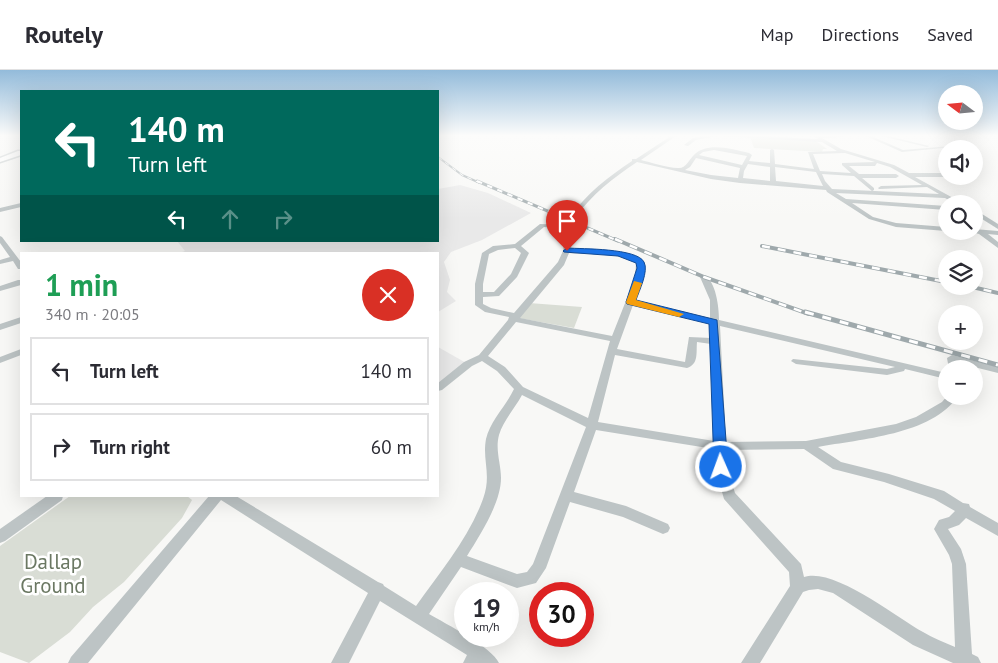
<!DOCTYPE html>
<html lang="en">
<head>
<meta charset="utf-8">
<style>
  :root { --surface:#fff; --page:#f7f7f7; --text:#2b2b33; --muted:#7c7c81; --line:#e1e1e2 }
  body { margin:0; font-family:"PT Sans",sans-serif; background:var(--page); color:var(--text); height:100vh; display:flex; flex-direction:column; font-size:19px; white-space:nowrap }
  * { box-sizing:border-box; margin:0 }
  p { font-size:16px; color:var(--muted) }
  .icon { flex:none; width:28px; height:28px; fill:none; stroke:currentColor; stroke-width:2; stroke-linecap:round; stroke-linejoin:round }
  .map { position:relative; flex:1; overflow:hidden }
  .details { position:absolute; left:20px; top:182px; width:419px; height:245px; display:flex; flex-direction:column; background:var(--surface); border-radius:0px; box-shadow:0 5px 20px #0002 }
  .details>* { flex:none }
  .banner { position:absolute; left:20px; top:20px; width:419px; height:152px; border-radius:0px; box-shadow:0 5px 20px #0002; background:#00695c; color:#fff; overflow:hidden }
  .needle { width:32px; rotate:286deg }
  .tools { position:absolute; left:938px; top:15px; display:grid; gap:10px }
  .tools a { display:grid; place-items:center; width:45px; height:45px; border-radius:50%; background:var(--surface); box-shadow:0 5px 20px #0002; font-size:25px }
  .speed { position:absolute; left:454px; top:512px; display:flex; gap:10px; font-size:25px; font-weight:700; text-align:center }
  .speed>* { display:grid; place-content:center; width:65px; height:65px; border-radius:50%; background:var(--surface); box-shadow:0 5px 20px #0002; line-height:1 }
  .speed small { font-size:12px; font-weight:400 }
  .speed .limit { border:8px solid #d22; background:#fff; color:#111 }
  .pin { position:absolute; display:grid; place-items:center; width:42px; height:42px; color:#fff; margin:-51px -21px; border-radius:50% 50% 50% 0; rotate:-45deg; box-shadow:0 0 5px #0007 }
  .pin .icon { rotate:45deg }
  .me { position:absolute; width:55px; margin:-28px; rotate:358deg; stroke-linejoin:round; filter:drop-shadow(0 0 4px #0008) }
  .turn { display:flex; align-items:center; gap:18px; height:105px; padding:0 25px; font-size:22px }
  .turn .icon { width:65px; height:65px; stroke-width:2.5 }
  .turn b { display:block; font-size:35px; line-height:42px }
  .lanes { display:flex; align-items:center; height:48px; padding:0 25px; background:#0003; justify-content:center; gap:25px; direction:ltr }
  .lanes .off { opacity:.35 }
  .round { display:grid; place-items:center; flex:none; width:52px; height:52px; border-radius:26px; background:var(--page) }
  .overview { display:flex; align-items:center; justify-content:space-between; height:85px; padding:0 25px }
  h1 { font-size:30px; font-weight:600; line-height:38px; color:#1e9e55 }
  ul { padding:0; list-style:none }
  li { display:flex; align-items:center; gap:15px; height:68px; margin:0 10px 8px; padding:0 15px; border:2px solid var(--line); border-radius:0px }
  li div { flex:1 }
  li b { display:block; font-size:19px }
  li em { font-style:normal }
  header { display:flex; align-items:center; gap:30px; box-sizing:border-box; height:70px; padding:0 25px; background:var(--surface); border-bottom:1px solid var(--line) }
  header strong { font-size:24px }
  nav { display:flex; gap:28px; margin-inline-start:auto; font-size:18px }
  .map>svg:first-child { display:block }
  .built { fill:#e9e9e9 }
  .green { fill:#d9ddd5 }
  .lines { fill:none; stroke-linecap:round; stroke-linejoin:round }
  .secondary-casing { stroke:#afb8ba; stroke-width:3 }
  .street { fill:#bdc4c5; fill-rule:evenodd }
  .secondary { fill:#fff; fill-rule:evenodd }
  .rail-far3-casing { stroke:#9fa9ac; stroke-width:2 }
  .rail-far2-casing { stroke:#9fa9ac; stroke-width:3 }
  .rail-far1-casing { stroke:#9fa9ac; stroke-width:4 }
  .rail-casing { stroke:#9fa9ac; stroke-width:5 }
  .rail-far3 { stroke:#fff; stroke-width:1; stroke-dasharray:4.5; stroke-linecap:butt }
  .rail-far2 { stroke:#fff; stroke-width:2; stroke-dasharray:5.5; stroke-linecap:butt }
  .rail-far1 { stroke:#fff; stroke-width:2.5; stroke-dasharray:8; stroke-linecap:butt }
  .rail { stroke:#fff; stroke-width:3; stroke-dasharray:9; stroke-linecap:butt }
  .street-bridge { stroke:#bdc4c5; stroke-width:6 }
  .route { fill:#1a73e8; stroke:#114b97 }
  .slow { fill:#f59e0b }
  .labels { text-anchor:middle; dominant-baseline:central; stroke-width:5; stroke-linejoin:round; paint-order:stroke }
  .near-park-label { font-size:21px; fill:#6b7863; stroke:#fff }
</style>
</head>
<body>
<header>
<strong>Routely</strong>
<nav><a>Map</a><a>Directions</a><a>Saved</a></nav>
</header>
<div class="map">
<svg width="998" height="593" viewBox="0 0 998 593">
  <rect width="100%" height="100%" fill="#f8f8f6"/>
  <g class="built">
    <path d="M460,115l28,8 43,20 -49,27 -31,12 -7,10 6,18 -3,12 9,9 -18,11v-58h-262l9,-3 -8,-10h261v-52z"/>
    <path d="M438,277l30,17 -30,24z"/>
  </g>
  <g class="green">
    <path d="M750,67l66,4 11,8h-4l-1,3 -68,-4z"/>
    <path d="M529,233l53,4 -8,21 -56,-10z"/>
    <path d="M70,426h117l5,4 -10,18 -58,64 -31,25 -23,25 -41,31 -29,-11v-106z"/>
  </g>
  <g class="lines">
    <g class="secondary-casing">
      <path id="secondary" d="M18,81h3v4l-21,7v-4z"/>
    </g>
    <g class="street">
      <path d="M671,66h5l-35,24c9,2 30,9 38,8 7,0 10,-8 14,-12 13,-15 39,-7 56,-3l3,2 -3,6 21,2v-13l2,-1 2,1 1,14 39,5 -6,-17 29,-1 -15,-9 -100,-6h35l61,3 -5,-3h32l-2,1 -21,1 19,11 53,16 15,8h37l1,3 -1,1h-31l49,27h-8l-11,-6 -109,-5 10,6 100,7v4l-94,-7 21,14 23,6 50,4v4l-50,-4 -27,-8 -42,-27 -1,-2 -86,-7 -29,-4 -74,-17c-24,16 -45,32 -62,56h-4l-1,-1c17,-24 38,-40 62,-56v-2h4zM714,80l33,6 -5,9 -43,-10 4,-3zM845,83l30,9 -33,1v2l9,8 -31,-2 -7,-17zM696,88l44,10 -2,10 -27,-3 -26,-5 5,-3zM877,93l13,4 32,18 -41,1 -3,2 1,1 48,-2 12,7 -107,-5 -7,-8 -3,-7 32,2 18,15 2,-1v-2l-12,-10h34l3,-2 -3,-2h-37l-10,-8h26zM748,94l22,3v14l-27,-3 1,-7zM775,97l41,5 7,14 -47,-5z"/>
      <path d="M707,66h9l-20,4 -8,6 -4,-1 9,-7z"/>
      <path d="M866,66h5l32,14 48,-4 2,1 -51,5z"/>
      <path d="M881,66h7l41,10 -2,1z"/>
      <path d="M21,133v4l-21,5v-4z"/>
      <path d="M974,139l24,15v5l-24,-15z"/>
      <path d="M570,152l3,2 -2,25c24,1 50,0 72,11v18l-8,22 75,18v-18l-10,-23 4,-2c12,6 15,32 15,45l227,53v6l-41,-10 -1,2 -17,4 -91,-11 -5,-3 2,-2 94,10 8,-2 -175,-41 6,116 80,-1 90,-17 20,-7 26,-15 5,-6h11c-26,39 -98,43 -140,51l23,15 48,12 55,17 19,12 6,1 1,3 28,16v13l-32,-18 -7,7 -11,4 13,20 5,15 6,90 6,3 3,6h-28l-40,-18 -80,-52 -15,-4 -9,1 -6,2 -43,71h-19l49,-77 -1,-14 -65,-73 -9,-32 -1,-18 -118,-19 -22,62 52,14 42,18 2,4 -2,4 -5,2 -40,-17 -53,-15 -24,66 -10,15 -19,5 -56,-21 -32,47c17,10 63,33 70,49h-36l4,-8 -87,-54 -31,62h-18l37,-70 -147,-93 -133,163h-20l3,-6 138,-161h27l142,86 5,2 1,2 32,20c24,-34 53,-68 67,-107 9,-25 -1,-38 3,-60 4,-18 20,-33 28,-50l-17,-18 -15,-10 -10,5 -30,24 -4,1v-8l26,-21 15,-7 29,-35 1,-3 -24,-5 -10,-7v-21l7,-31 11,-7 22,-2 25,-20 27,1zM544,157l22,2 -3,22 -5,11 -44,51 -23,-5 -8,-4v-7l16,-1 18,-19 12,-24 -8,-7zM515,178l6,5 -10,21 -17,18h-11v-8l6,-30 9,-4zM569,183c22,2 48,-1 67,10l-1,15 -23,58 -92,-18 44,-53zM633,235l78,18v15l-22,-1 -4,25 -68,-13zM516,252l94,19 -22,77 -65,-31 -18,-20 -17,-11zM697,272l14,2 3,97 -116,-19 17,-67 72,13c12,-4 9,-15 10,-26zM522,325l64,32 -53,137 -6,8 -10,2 -50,-18c13,-21 34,-53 34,-78 0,-14 -6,-28 -2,-43 4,-14 16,-27 23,-40zM804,379l29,20 51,13 50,17 21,12 -6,6 -10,3 -5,9 15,26 3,9 3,83c-11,-5 -22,-9 -32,-15 -27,-15 -89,-65 -119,-55l-3,-13 -66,-71 -8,-26 -1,-17z"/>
      <path d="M974,159l24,2v4l-10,-1 10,8v6l-19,-14 -12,-3h7z"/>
      <path d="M0,166l2,1 19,25v7h-3l-5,-8 -13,3v-4l10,-3 -10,-14z"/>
      <path d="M18,210h3v5l-21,6v-5z"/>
      <path d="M21,247v6l-21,7v-6z"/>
      <path d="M21,279v6l-21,8v-6z"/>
      <path d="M952,285l46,12v6l-40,-10 1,6h-10l-2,-11z"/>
      <path d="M47,426h16l-1,4 -57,41 -5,2v-14z"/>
    </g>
    <use href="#secondary" class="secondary"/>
    <g class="rail-far3-casing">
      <path id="rail-far3" d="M438,87l24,18 18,8"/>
    </g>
    <g class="rail-far2-casing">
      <path id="rail-far2" d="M477,111l141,60"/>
    </g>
    <g class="rail-far1-casing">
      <g id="rail-far1">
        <path d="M615,169l89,38 105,37"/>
        <path d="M762,176l184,36"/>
        <path d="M968,216l30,7"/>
      </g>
    </g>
    <g class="rail-casing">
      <path id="rail" d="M805,242l193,53"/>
    </g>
    <use href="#rail-far3" class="rail-far3"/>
    <use href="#rail-far2" class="rail-far2"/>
    <use href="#rail-far1" class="rail-far1"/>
    <use href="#rail" class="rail"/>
    <path class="street-bridge" d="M570,154l3,-7"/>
  </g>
  <linearGradient id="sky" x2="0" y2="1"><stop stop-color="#93bbda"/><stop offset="0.44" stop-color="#fcfcfb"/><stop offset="1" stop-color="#fcfcfb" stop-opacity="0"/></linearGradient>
  <rect width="998" height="149" fill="url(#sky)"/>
  <path class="route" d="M567,178c15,1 70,0 77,14 5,9 -5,29 -8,38l81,20 11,147 -2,4h-10l-2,-4 -5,-143 -82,-20 -1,-2 11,-34 -1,-5 -18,-7 -54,-4 -1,-1z"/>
  <path class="slow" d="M634,211l8,2 -6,17 48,14 -5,3 -52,-13 -1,-2z"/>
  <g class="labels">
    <g class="near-park-label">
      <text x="53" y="491">Dallap<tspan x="53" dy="24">Ground</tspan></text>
    </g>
  </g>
</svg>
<div class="tools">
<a><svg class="needle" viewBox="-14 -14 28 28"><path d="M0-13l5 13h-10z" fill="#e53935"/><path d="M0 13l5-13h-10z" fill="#7c7c81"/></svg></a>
<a><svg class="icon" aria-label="sound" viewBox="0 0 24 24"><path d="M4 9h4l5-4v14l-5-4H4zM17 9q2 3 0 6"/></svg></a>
<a><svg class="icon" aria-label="search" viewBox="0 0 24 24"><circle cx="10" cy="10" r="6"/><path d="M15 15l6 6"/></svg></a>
<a><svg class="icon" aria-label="layers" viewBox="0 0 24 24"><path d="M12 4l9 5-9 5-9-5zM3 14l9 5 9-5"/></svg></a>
<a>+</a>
<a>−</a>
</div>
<div class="speed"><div>19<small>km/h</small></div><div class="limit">30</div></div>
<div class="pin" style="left:567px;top:181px;background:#d93025"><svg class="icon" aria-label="arrive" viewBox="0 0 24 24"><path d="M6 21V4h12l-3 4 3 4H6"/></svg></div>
<svg class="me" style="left:721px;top:397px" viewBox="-20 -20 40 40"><circle r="17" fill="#1a73e8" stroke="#fff" stroke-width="3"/><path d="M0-11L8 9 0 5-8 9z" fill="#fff"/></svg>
<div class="banner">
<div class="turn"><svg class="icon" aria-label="left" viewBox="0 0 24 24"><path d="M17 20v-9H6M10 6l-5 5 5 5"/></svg><div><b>140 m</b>Turn left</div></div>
<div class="lanes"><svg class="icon" aria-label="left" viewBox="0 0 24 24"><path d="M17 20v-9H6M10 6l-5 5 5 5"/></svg><svg class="icon off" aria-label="ahead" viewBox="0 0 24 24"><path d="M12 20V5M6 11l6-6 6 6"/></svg><svg class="icon off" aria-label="right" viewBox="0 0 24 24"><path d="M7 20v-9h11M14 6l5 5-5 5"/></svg></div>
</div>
<section class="details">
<div class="overview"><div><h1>1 min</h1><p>340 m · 20:05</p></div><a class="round" style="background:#d93025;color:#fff"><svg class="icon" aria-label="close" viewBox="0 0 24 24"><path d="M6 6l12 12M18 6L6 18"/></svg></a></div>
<ul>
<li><svg class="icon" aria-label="left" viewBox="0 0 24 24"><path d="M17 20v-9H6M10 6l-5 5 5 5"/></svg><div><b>Turn left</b></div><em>140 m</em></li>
<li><svg class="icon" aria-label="right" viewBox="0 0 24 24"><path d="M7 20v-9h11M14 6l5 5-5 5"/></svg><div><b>Turn right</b></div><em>60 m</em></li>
</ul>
</section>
</div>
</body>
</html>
